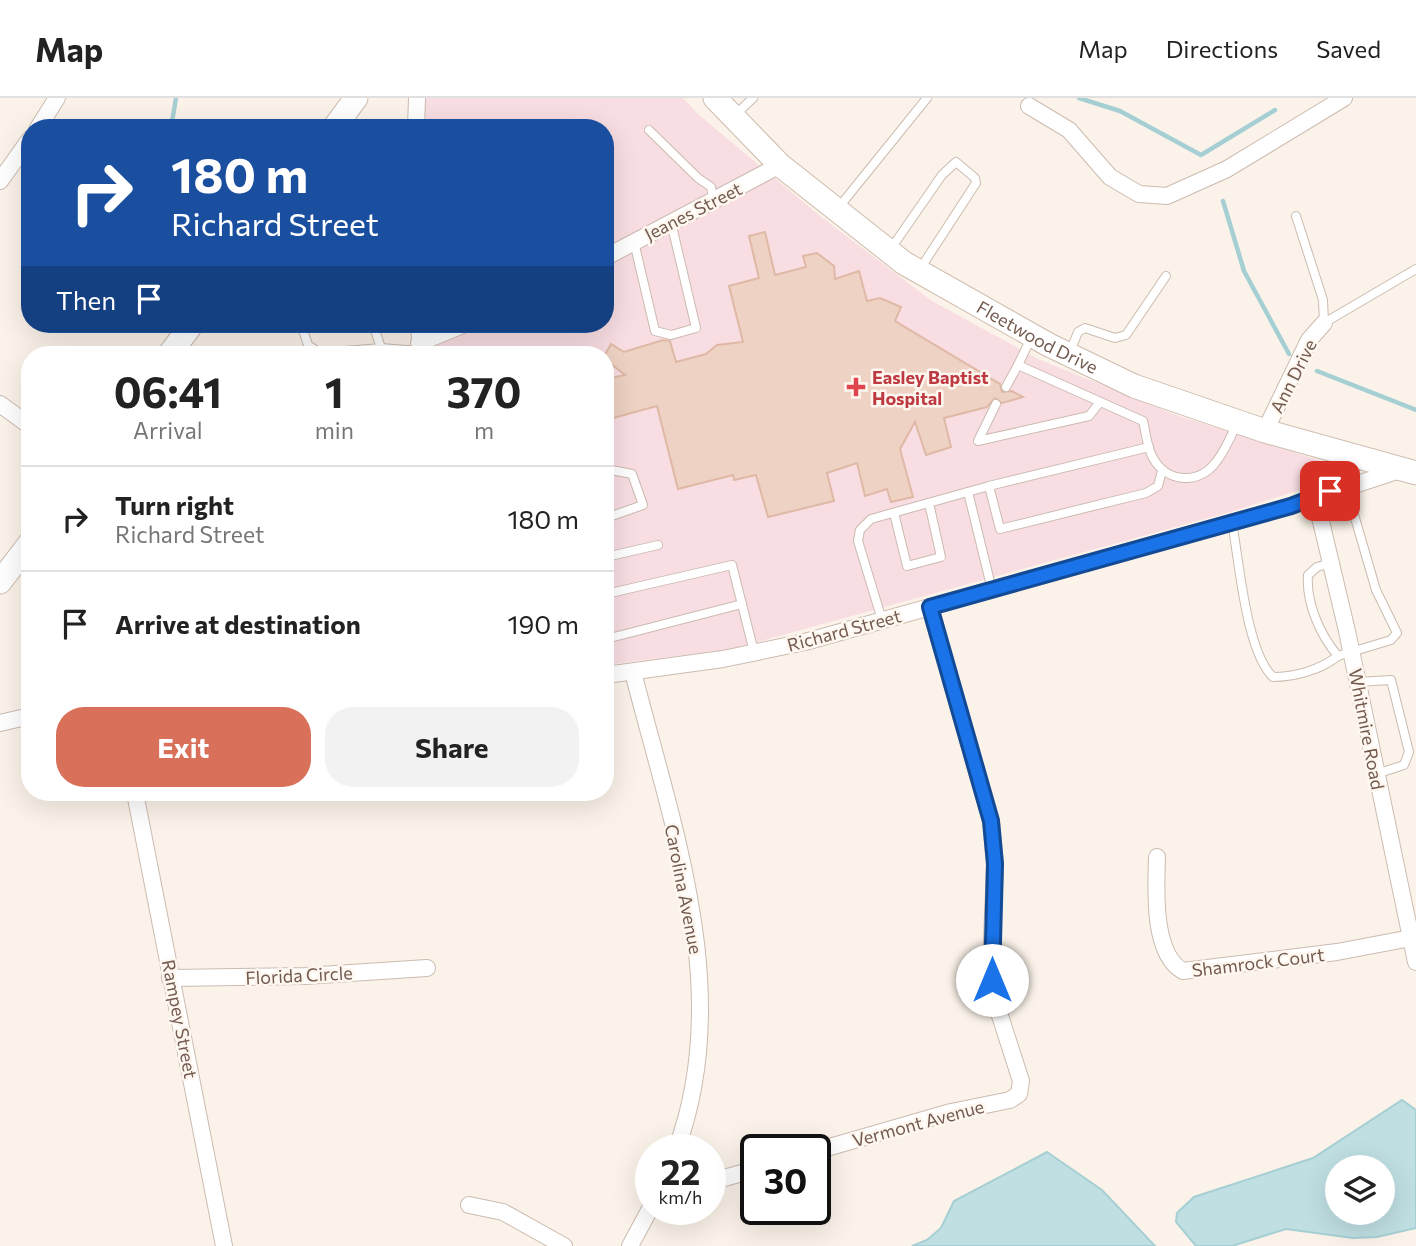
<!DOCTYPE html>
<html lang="en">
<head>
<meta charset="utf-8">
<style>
  :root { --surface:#fff; --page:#f2f2f2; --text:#222; --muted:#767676; --line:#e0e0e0; --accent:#d9715a }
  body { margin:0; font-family:Commissioner,sans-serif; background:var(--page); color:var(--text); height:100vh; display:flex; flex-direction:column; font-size:26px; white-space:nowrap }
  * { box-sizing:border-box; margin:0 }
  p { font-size:23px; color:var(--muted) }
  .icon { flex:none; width:38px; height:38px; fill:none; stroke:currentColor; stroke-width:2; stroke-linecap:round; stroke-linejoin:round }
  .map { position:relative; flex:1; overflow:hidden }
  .side { position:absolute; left:21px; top:248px; width:593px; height:455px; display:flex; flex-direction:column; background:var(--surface); border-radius:28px; box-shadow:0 7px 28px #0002 }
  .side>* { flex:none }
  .hud { position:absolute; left:21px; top:21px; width:593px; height:214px; border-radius:28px; box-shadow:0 7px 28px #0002; background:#1a4fa0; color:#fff; overflow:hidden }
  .fabs { position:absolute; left:1325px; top:1057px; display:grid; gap:14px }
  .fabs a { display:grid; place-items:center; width:70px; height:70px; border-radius:50%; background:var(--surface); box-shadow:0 7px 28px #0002; font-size:35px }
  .speed { position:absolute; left:635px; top:1036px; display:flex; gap:14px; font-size:35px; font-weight:700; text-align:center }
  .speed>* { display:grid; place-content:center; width:91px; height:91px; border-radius:50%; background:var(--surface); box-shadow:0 7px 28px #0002; line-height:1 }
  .speed small { font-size:18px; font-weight:400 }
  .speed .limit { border:4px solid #111; border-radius:10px; background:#fff; color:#111 }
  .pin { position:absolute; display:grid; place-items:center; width:60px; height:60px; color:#fff; margin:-30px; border-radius:14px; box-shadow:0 4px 10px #0006 }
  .me { position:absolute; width:77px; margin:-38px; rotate:0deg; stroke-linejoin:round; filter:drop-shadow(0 0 5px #0008) }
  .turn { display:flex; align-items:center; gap:24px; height:147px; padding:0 35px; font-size:32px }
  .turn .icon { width:91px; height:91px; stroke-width:2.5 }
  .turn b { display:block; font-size:49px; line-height:60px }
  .then { display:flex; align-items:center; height:66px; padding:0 35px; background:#0003; gap:14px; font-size:26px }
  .eta { display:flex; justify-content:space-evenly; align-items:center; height:119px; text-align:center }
  .eta b { font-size:42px; font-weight:700; line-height:49px }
  .action { display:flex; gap:14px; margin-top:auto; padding:14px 35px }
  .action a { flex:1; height:80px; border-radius:28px; background:var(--accent); color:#fff; font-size:28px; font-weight:700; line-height:80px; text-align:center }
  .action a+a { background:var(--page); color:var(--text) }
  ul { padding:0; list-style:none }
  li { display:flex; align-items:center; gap:21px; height:105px; padding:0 35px; border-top:2px solid var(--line) }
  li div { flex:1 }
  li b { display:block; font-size:26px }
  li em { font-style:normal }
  header { display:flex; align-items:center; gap:42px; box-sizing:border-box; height:98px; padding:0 35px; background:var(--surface); border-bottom:2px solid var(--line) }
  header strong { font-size:33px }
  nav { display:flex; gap:38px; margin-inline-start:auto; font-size:24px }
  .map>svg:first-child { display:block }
  .medical { fill:#f8dde2 }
  .water { fill:#bfdfe3; stroke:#a6cfd4; stroke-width:2; fill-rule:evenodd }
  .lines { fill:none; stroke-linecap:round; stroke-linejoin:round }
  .stream { stroke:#a6cfd4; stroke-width:4.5 }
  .building { fill:#eed2c3; stroke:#dfb9a5; stroke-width:2 }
  .lane-casing { stroke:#ccbbb0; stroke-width:10 }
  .street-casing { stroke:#ccbbb0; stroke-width:18 }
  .secondary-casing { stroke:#cebbae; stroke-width:25 }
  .lane { stroke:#fff; stroke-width:8 }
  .street { stroke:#fff; stroke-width:16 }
  .secondary { stroke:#fff; stroke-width:23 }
  .route-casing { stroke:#114b97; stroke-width:18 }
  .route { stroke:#1a73e8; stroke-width:12 }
  .health-dot { fill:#e0444e; stroke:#fef7f0; stroke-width:2.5 }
  .labels { text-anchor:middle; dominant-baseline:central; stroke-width:5; stroke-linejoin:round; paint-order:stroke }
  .street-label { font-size:18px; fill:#735a4f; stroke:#fef7f0 }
  .health-label { font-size:18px; font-weight:bold; fill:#be3a42; stroke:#fef7f0; text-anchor:start }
</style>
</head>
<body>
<header>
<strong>Map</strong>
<nav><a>Map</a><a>Directions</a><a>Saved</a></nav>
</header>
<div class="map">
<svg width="1416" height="1148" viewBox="0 0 1416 1148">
  <rect width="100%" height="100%" fill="#fbf3e9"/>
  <path class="medical" d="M424,0h259l16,17 121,101 112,85 106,58 138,56 161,51 -5,14 -102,32 -498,137 -126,16v-310h-169l-2,-31h171v-196h-180z"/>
  <g class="water">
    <path d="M1402,1002l14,10v118l-39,9 -24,1 -67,-9 -54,17h-36l-20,-24 1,-9 17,-16 119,-39zM1337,1069h45v46h-45z"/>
    <path d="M1047,1054l55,38 53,56h-243l15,-6 14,-12 13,-27z"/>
  </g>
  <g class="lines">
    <g class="stream">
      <path d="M1079,0l41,13 81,44 74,-45"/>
      <path d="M171,30l5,-30"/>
      <path d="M1223,103l21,70 45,83"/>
      <path d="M1317,273l99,39"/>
    </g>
  </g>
  <path class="building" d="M765,134l10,43 31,-8 -3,-11 14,-3 17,13 1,13 24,-8 8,30 13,-3 21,9 -6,14 105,63 2,8 10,-1 11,6 -21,6 -7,-5 -8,9 -43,11 7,29 -25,8 -11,-33 -15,27 13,48 -22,5 -4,-13 -22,7 -8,-33 -30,10 7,28 -66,16 -12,-42 -22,5 -1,-5 -55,14 -21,-83 -51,14v-41l19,-4 -19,-15 -1,-5 6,-11 13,8 39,-12 7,1 6,21 30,-8 11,-9 26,-3 -14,-56 30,-8 -10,-42z"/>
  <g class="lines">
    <g class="lane-casing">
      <g id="lane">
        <path d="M735,17l18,-17"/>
        <path d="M649,32l49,48 13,9 3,15"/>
        <path d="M839,109l88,-109"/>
        <path d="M1296,118l27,84 1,23"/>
        <path d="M634,144l21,89 16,4 25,-7 -25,-106"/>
        <path d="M890,152l52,-75 14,-13 19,16 1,5 -56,86"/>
        <path d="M1324,225l92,-54"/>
        <path d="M301,226l7,21 12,8 61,-5 39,3"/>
        <path d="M373,226l8,24"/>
        <path d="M1031,240l-13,27 125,56c3,12 4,27 10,37 14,25 46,27 63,4 9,-11 15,-26 21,-39"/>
        <path d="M1070,254l8,-20 7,-4 30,10 11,-3 40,-59"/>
        <path d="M1006,289l12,-22"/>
        <path d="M996,306l-18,37 111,-25 11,-14"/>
        <path d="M1149,349l-160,39 11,43 146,-36 12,-7 4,-15"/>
        <path d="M606,371l26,5 11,31 -37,13"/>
        <path d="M968,394l24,98"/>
        <path d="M894,415l13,53 34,-9 -12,-54"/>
        <path d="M1232,424c7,38 14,130 41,155 22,0 47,-7 65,-21"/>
        <path d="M606,459l52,-12"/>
        <path d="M1331,465l-14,4 -9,8c-2,28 12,60 30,81l53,-16 6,-7 -21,-43 -30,-103"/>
        <path d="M606,496l126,-29 22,87"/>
        <path d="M882,522l-24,-79 2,-11 11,-11 118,-33"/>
        <path d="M606,541l136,-35"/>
        <path d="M1358,584l33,-2 18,72 -5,13 -28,9"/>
      </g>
    </g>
    <g class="street-casing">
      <g id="street">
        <path d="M1029,8l40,24 41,47 29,17 28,2 60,-27 117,-71"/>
        <path d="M38,30l19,-30"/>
        <path d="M416,30l1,-30"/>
        <path d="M0,83l30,-42"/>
        <path d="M606,159l174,-92"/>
        <path d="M419,226l2,31"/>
        <path d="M419,245l46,-19"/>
        <path d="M0,306l30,22"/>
        <path d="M1265,333l44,-91 15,-17"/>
        <path d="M1315,398l32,135 69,331"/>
        <path d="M633,574c39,154 102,321 43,478"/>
        <path d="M606,577l117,-16 82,-17 486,-136 109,-36"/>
        <path d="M0,625l30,-7"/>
        <path d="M135,695l89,453"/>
        <path d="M1157,759c-1,31 -5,97 26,114l154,-19 74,-14"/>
        <path d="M170,880l135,-2 122,-8"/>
        <path d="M816,1053l135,-39 59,-12 9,-6 2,-13 -28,-87 -2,-29 4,-101 -4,-43 -61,-214"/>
        <path d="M710,1084l46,-13"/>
        <path d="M469,1107l34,7 61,34"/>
        <path d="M630,1148l21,-39"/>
      </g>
    </g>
    <g class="secondary-casing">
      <g id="secondary">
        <path id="s1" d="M715,0l65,67 124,98 145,82 85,41 131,45 151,42"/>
        <path d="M334,30l22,-30"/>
        <path d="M169,257l23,-31"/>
        <path d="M0,484l30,-39"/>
      </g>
    </g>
    <use href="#lane" class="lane"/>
    <use href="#street" class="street"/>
    <use href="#secondary" class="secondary"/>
  </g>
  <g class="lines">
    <g class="route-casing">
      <path id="route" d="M992,882l3,-116 -4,-43 -61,-214 361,-101 39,-15"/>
    </g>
    <use href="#route" class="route"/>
  </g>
  <path class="health-dot" d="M852.5 278.5h7v7h7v7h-7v7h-7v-7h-7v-7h7z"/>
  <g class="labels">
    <g class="street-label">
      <text transform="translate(693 113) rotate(-27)">Jeanes Street</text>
      <text stroke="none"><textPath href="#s1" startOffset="404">Fleetwood Drive</textPath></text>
      <text transform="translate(1293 278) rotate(-63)">Ann Drive</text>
      <text transform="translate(844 532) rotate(-15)">Richard Street</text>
      <text transform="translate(1367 631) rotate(79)">Whitmire Road</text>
      <text transform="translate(684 791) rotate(79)">Carolina Avenue</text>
      <text transform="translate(1258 864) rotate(-7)">Shamrock Court</text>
      <text transform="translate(299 877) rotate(-3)">Florida Circle</text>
      <text transform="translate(180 921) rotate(79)">Rampey Street</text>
      <text transform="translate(918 1025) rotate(-15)">Vermont Avenue</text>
    </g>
    <g class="health-label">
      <text x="872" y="279">Easley Baptist<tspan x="872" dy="21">Hospital</tspan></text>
    </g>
  </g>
</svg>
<div class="fabs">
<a><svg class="icon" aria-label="layers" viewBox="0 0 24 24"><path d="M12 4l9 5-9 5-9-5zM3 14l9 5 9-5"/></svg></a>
</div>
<div class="speed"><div>22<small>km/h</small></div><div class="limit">30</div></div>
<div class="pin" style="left:1330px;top:393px;background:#d93025"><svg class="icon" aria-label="arrive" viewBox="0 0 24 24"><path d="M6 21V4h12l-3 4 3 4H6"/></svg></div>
<svg class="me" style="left:992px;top:882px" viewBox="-20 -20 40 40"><circle r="19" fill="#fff"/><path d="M0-13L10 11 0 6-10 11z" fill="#1a73e8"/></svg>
<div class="hud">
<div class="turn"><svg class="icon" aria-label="right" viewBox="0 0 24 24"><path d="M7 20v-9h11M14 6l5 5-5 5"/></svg><div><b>180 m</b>Richard Street</div></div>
<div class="then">Then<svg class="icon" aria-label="arrive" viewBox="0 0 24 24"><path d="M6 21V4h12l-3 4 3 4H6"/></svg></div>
</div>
<section class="side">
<div class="eta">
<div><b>06:41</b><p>Arrival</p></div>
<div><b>1</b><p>min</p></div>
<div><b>370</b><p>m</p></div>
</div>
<ul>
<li><svg class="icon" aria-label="right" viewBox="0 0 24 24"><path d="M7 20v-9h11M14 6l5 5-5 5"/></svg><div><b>Turn right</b><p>Richard Street</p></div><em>180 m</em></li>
<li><svg class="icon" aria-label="arrive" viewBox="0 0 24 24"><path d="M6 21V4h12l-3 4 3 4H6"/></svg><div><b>Arrive at destination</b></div><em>190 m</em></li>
</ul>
<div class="action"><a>Exit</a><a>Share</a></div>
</section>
</div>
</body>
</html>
